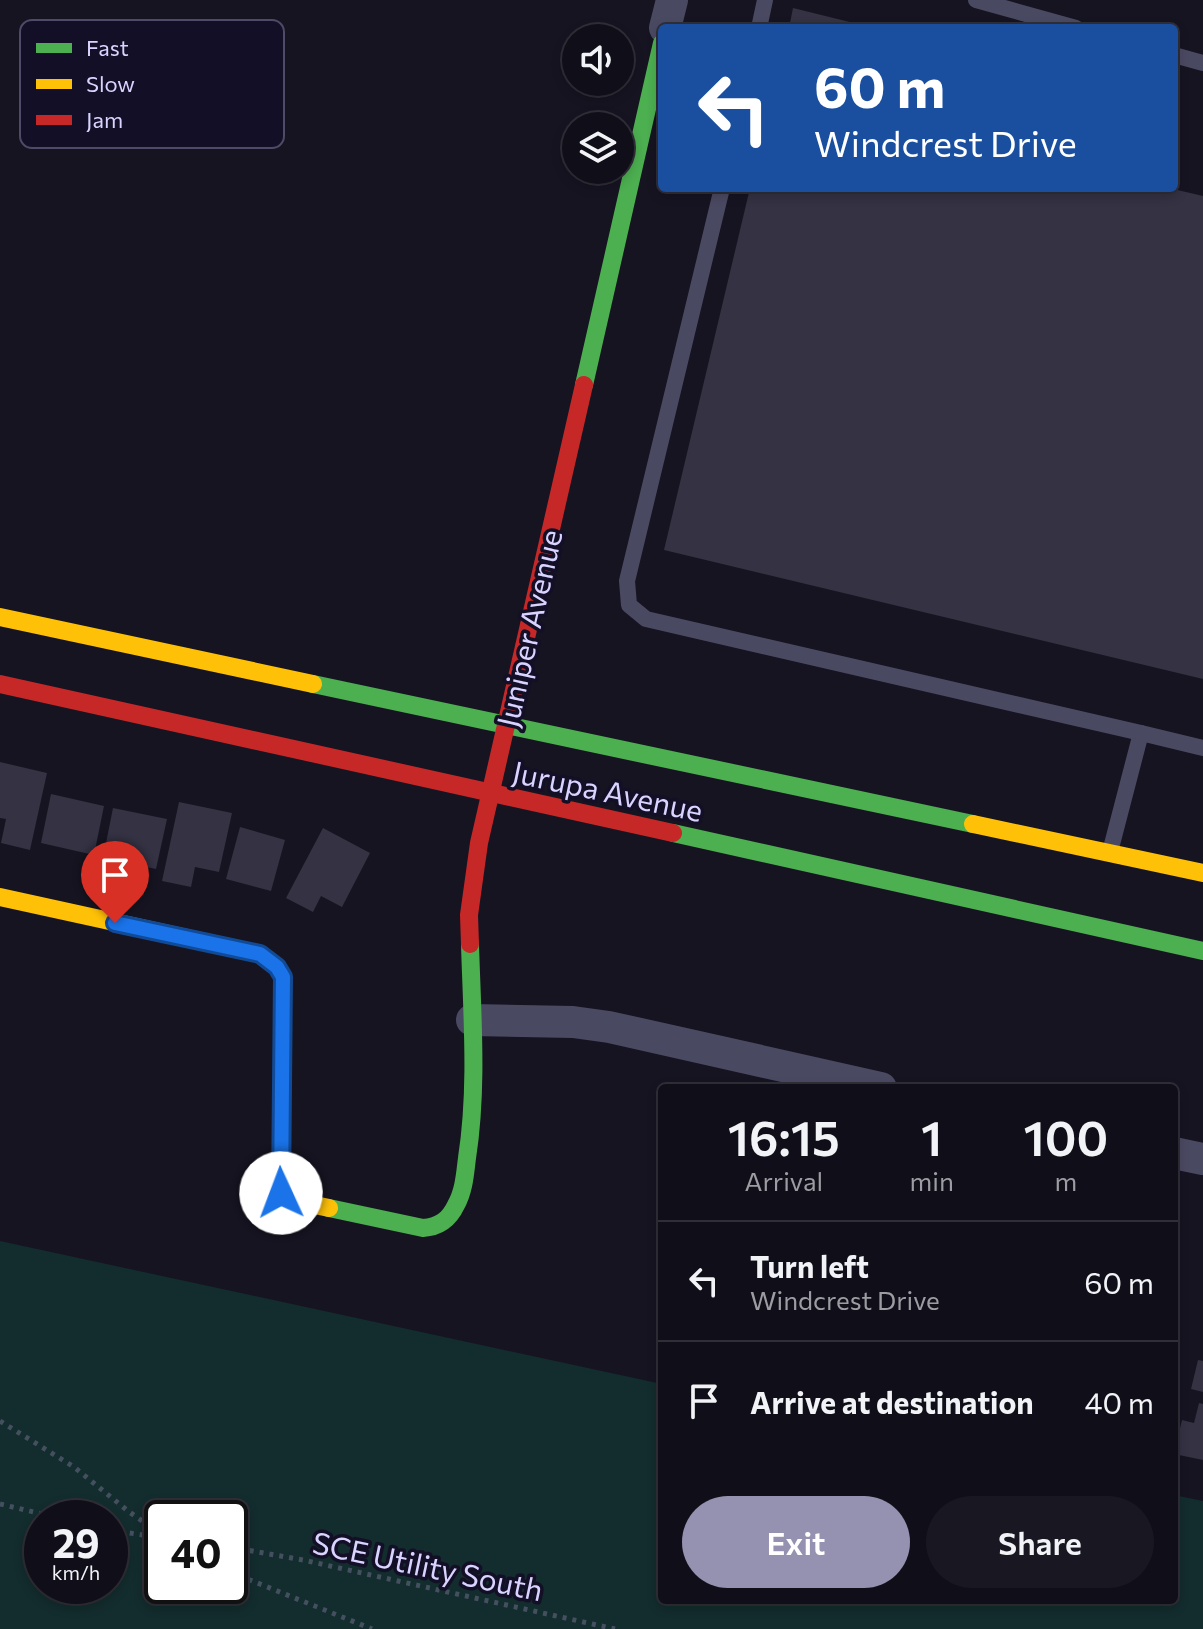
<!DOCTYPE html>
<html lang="en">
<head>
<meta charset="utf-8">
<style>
  :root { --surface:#100f19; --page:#191822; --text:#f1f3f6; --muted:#9c9ca2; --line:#302f38; --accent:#9591b1 }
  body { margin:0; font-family:Commissioner,sans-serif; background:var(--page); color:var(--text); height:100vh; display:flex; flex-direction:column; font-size:30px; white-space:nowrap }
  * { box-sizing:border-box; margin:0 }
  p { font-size:26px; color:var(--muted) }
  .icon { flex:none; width:44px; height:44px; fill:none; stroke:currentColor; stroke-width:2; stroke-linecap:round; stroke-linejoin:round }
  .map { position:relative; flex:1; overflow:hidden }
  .side { position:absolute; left:658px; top:1084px; width:520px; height:520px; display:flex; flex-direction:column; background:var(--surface); border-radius:8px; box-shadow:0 4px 12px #0003,0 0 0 2px var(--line) }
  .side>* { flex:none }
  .banner { position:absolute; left:658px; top:24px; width:520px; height:168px; border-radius:8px; box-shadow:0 4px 12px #0003,0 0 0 2px var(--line); background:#1a4fa0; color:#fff; overflow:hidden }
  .fabs { position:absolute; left:562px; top:24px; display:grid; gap:16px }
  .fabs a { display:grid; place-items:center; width:72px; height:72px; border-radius:50%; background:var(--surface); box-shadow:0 4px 12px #0003,0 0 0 2px var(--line); font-size:40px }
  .speed { position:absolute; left:24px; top:1500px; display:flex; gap:16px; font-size:40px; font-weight:700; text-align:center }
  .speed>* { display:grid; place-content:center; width:104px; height:104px; border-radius:50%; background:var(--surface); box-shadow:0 4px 12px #0003,0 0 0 2px var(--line); line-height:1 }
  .speed small { font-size:20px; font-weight:400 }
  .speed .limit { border:4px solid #111; border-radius:12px; background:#fff; color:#111 }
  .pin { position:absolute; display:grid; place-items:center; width:68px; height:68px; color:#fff; margin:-82px -34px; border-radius:50% 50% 50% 0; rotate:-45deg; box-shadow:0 0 8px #0007 }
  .pin .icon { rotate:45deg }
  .me { position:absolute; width:88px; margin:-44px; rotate:358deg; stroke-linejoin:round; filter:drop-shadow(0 0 6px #0008) }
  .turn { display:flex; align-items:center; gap:28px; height:168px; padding:0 24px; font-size:36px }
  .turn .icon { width:104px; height:104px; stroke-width:2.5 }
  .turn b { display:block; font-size:56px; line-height:68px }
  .eta { display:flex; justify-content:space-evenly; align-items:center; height:136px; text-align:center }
  .eta b { font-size:48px; font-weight:600; line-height:56px }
  .cta { display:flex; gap:16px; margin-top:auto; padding:16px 24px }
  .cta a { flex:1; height:92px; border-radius:48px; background:var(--accent); color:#fff; font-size:32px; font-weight:600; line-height:92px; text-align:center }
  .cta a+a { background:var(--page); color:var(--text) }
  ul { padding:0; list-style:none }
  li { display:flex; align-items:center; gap:24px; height:120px; padding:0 24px; border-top:2px solid var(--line) }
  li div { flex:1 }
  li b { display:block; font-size:30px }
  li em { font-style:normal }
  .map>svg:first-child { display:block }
  .green { fill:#132c2d; fill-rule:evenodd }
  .building { fill:#343243 }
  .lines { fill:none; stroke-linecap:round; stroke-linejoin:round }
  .path { stroke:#44505f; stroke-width:5; stroke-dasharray:4 6; stroke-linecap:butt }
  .lane { stroke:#4a4962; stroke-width:16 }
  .street { stroke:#4a4962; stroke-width:32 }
  .fast { stroke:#4caf50; stroke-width:18 }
  .slow { stroke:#ffc107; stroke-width:18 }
  .jam { stroke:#c62828; stroke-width:18 }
  .route-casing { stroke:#114b97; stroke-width:20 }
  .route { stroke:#1a73e8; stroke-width:14 }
  .labels { text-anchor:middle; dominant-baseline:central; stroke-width:7; stroke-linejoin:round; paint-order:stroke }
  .street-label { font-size:30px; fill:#d9d4ff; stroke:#130f26 }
  .key { fill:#130f26; stroke:#4e4a67; stroke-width:2 }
  .key-label { font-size:22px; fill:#d9d4ff }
</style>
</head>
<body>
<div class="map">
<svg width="1203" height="1629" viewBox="0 0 1203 1629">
  <rect width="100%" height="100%" fill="#161421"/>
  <path class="green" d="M0,1241l662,143v216h512v-105l29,6v128h-1203zM42,1518h68v68h-68zM162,1518h68v68h-68z"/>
  <g class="building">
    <path d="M793,8l77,19v1h-81z"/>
    <path d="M750,188h419l34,8v483l-539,-129z"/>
    <path d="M0,762l47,11 -17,77 -29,-7 5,-24 -6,-1z"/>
    <path d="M51,794l53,12 -10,49 -53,-12z"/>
    <path d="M179,802l53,11 -13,59 -24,-5 -4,20 -29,-6z"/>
    <path d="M113,808l54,11 -11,50 -53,-11z"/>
    <path d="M240,827l45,13 -14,51 -45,-12z"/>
    <path d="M323,828l47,25 -28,54 -21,-11 -8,16 -27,-14z"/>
    <path d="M1198,1360l5,1v31l-12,-3z"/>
    <path d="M1199,1403l4,1v56l-29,-6 8,-34 12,3z"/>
  </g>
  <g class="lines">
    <g class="path">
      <path d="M0,1421l74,46 54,44 34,24"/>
      <path d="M0,1504l59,14"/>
      <path d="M110,1530l52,8"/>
      <path d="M230,1547l73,13 312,69"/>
      <path d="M230,1572l142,57"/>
    </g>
    <g class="lane">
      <path d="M976,0l100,28"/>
      <path d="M759,28l6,-28"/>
      <path d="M1174,55l29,8"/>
      <path d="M722,188l-95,393 2,24 17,14 495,114 -31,119"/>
      <path d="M1141,733l62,15"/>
    </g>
    <g class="street">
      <path d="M665,28l7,-28"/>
      <path d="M472,1020l101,2 36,5 272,61"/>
      <path d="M1174,1153l29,6"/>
    </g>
    <g class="fast">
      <path d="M584,385l78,-342"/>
      <path d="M313,684l660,140"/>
      <path d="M673,833l530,118"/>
      <path d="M329,1208l94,20c16,-1 26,-8 33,-23 8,-14 9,-31 11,-47 11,-71 5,-143 3,-214"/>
    </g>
    <g class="slow">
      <path d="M0,617l313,67"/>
      <path d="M973,824l230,49"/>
      <path d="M0,897l260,57 17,13 6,10 -2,216 6,6 42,9"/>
    </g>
    <g class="jam">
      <path d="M0,684l673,149"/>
      <path d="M470,944l-1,-29 10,-72 105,-458"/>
    </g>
  </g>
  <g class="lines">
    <g class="route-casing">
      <path id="route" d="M115,923l145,31 17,13 6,10 -2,216"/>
    </g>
    <use href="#route" class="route"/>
  </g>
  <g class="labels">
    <g class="street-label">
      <text transform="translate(528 628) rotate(-77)">Juniper Avenue</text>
      <text transform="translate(608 790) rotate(12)">Jurupa Avenue</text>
      <text transform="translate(428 1565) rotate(12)">SCE Utility South</text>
    </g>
  </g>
  <rect x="20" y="20" width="264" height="128" rx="12" class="key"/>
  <rect x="36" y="43" width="36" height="10" fill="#4caf50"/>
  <rect x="36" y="79" width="36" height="10" fill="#ffc107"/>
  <rect x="36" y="115" width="36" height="10" fill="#c62828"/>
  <g class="key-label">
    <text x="86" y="56">Fast</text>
    <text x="86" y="92">Slow</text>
    <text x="86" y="128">Jam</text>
  </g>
</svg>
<div class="fabs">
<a><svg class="icon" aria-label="sound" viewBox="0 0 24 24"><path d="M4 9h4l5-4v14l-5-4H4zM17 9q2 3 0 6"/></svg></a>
<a><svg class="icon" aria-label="layers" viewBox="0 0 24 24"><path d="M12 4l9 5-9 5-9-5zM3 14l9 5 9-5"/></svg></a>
</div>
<div class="speed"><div>29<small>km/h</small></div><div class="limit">40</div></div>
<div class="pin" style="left:115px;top:923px;background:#d93025"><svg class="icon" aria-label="arrive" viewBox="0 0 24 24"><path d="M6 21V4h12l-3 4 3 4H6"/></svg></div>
<svg class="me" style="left:281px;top:1193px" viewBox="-20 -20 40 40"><circle r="19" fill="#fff"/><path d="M0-13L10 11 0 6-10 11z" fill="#1a73e8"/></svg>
<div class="banner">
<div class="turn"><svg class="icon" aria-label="left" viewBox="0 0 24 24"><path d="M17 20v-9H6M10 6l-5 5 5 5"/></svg><div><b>60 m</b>Windcrest Drive</div></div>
</div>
<section class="side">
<div class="eta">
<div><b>16:15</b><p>Arrival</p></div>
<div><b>1</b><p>min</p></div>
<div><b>100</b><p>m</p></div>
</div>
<ul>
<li><svg class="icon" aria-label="left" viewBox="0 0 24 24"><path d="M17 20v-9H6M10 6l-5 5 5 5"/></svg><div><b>Turn left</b><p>Windcrest Drive</p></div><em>60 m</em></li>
<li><svg class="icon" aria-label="arrive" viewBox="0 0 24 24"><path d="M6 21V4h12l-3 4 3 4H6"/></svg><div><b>Arrive at destination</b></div><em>40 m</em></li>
</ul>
<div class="cta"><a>Exit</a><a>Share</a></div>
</section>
</div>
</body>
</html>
